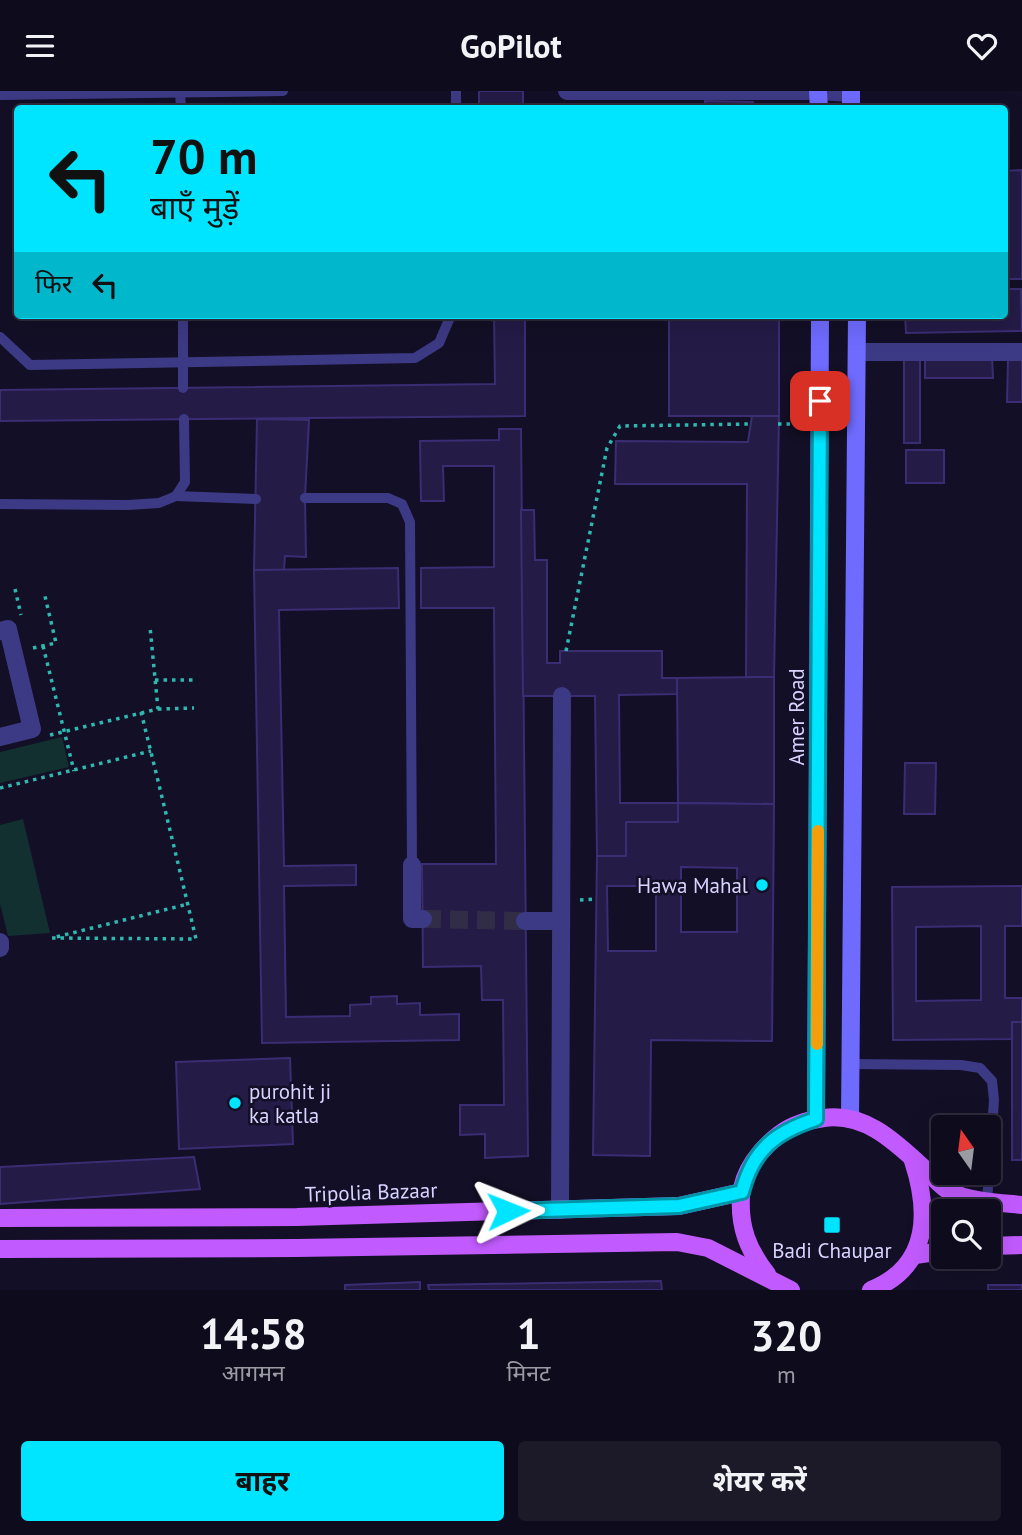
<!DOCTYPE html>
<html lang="hi">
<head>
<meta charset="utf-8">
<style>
  :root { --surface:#0e0b1c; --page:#1c1929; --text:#f1f3f6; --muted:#9b9ba3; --line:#2e2b3b; --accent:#00e5ff }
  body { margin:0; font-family:"PT Sans","Noto Sans Devanagari",sans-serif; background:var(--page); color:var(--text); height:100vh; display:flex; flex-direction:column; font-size:26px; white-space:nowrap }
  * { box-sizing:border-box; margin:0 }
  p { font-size:23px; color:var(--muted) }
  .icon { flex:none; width:38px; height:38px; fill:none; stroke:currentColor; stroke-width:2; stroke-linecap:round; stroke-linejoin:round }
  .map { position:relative; height:1199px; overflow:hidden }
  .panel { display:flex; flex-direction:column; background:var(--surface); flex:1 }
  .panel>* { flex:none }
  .hud { position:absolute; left:14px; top:14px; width:994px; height:214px; border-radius:7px; box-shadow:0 7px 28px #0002,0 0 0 2px var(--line); background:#00e5ff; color:#111; overflow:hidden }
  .needle { width:46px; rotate:346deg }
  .tools { position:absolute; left:931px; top:1024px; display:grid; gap:14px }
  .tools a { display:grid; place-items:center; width:70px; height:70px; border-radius:7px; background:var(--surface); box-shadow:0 7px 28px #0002,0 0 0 2px var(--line); font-size:35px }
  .pin { position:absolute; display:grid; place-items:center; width:60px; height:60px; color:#fff; margin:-30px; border-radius:14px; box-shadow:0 4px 10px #0006 }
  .me { position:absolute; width:77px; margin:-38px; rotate:88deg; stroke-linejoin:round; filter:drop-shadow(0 0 5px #0008) }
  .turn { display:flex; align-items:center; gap:24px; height:147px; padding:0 21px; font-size:32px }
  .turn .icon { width:91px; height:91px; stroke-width:2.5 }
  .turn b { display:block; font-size:49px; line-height:60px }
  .then { display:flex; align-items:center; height:66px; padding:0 21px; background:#0003; gap:14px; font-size:26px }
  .eta { display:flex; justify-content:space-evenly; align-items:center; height:119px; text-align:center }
  .eta b { font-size:42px; font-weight:700; line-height:49px }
  .button { display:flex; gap:14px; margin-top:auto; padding:14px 21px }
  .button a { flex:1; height:80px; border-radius:7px; background:var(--accent); color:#111; font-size:28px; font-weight:700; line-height:80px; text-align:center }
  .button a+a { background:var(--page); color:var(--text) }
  header { display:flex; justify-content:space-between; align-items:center; height:91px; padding:0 21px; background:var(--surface); font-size:32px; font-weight:700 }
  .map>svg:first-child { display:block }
  .green { fill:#12302f }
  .building { fill:#241b47; stroke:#3b2d73; stroke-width:2; fill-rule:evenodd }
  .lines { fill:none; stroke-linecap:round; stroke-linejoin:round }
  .street-tunnel { stroke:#312d47; stroke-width:18; stroke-dasharray:18 9; stroke-linecap:butt }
  .path { stroke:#2fb8b0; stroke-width:3.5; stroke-dasharray:3.5 5; stroke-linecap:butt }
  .lane { stroke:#3d3a85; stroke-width:10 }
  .street { stroke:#3d3a85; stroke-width:18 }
  .secondary { stroke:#6f6bff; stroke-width:18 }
  .primary { stroke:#c25bff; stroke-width:18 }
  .route-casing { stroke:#0095a6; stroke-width:18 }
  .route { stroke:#00e5ff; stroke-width:12 }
  .slow { stroke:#f59e0b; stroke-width:12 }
  .poi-dot { fill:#00e5ff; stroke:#130f26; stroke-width:2.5 }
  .labels { text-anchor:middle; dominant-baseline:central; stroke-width:5; stroke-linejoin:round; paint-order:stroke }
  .street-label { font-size:21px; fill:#d9d4ff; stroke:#130f26 }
  .poi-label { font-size:21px; fill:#d9d4ff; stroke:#130f26; text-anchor:end }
</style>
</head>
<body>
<header><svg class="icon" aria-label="menu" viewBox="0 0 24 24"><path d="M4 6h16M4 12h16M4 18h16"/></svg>GoPilot<svg class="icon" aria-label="heart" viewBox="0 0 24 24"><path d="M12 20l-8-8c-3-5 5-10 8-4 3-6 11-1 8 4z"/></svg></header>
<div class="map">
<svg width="1022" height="1199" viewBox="0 0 1022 1199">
  <rect width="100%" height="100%" fill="#130f26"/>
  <g class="green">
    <path d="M62,646l7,30 -69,16v-31z"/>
    <path d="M23,728l27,114 -42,3 -8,-32v-79z"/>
  </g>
  <g class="building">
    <path d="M479,0h44v18h-31v-4l-13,1z"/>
    <path d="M705,10l48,1v7h-48z"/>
    <path d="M1022,79v109h-18v-108z"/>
    <path d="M1004,198h17l1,42 -116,2 -1,-18h99z"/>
    <path d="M494,224h31v101l-525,5v-31l495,-6z"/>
    <rect x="669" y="224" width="110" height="101"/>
    <path d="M925,266h67l1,21h-68z"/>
    <path d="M1008,268h14v43h-15z"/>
    <rect x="904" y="269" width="16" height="83"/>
    <path d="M752,325h27l-5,261h-28l1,-193h-132l1,-43 132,1z"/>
    <path d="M257,328l52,1 -4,78 1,59 -21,-1 -1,14h-30z"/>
    <path d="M499,338h22l7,727 -43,2v-24l-25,1v-30h44l-1,-105h-21l-1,-34 -58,1 -1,-103h74l-2,-256h-73v-40l73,-1v-101h-51l1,35h-23l-1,-60 79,-1z"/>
    <rect x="906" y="359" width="38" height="33"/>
    <path d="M521,419h13l1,50h12v103h13v-12h102v27h15v16l-58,1 1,108h58v19h-52v34h-29l-2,-160h-72z"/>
    <path d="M398,477l1,40 -120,2 5,256 72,-1v20l-72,1 2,131 64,-1v-11l21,-1v-7l26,-1v8l23,-1v12l39,-1v26l-197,3 -8,-473z"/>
    <path d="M774,586v127l-96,-1 -1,-125z"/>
    <path d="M905,672h31l-1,51h-31z"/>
    <path d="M678,712l96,1 -2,237 -121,-1 -1,116 -57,-1 4,-299h29v-34h52zM681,776l56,1v64h-56zM607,795h49v65h-48z"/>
    <path d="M1022,795v40h-17v72h17v24h-10v17l-119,1 -1,-153zM981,835v74l-65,1v-74z"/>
    <rect x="1012" y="931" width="10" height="138"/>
    <path d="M290,967l3,86 -114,5 -3,-87z"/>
    <path d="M194,1066l6,32 -200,15v-37z"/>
    <path d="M661,1190l1,9h-233l-1,-5z"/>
    <path d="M420,1191v8h-75v-5z"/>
    <rect x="988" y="1194" width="34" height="5"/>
  </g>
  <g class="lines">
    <path class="street-tunnel" d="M423,828l102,2"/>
    <g class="path">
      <path d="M778,333h23"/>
      <path d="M15,498l6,26"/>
      <path d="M43,555l31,125"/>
      <path d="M33,557l23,-5 -12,-51"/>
      <path d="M566,560l41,-203 13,-22 131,-2"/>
      <path d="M155,589h42"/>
      <path d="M158,618l36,-1"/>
      <path d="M141,621c19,76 37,151 55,227l-144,-1 136,-34"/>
      <path d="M50,644l108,-26 -8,-82"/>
      <path d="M0,697l151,-37"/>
      <path d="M580,809l16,-1"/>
    </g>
    <g class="lane">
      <path d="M180,0l1,18"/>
      <path d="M0,4l283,-4"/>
      <path d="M456,18v-18"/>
      <path d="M183,224v73"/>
      <path d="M0,246l30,28 385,-7 24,-15 12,-28"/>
      <path d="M176,405l80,3"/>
      <path d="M305,407h83l14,6 8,18 2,343"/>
      <path d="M0,413l128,1 31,-2 17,-7 9,-14 -1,-63"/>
      <path d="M849,973l112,1 19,3 12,13 2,19 -7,102"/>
    </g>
    <g class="street">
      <path d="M567,0h251l33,2"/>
      <path d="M858,261h164"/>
      <path d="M0,540l8,-2 24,100 -32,8"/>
      <path d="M412,774v54h11"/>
      <path d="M525,830h36"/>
      <path d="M0,851v6"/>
      <path d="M560,1119l2,-514"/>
    </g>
    <g class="secondary">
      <path d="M818,0l1,18"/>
      <path d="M851,0v18"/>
      <path d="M816,1028l4,-804"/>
      <path d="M850,1028l7,-804"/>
    </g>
    <g class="primary">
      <path d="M0,1127l297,-1 382,-11 63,-14"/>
      <path d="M989,1155l33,-1"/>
      <path d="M0,1158l296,-1 381,-6 31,6 83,42"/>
      <path d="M915,1164l28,-4"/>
      <path d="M767,1183c-19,-24 -28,-47 -26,-78 2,-25 19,-47 39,-62 12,-9 29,-14 44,-16 44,-6 75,28 105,55 6,6 13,14 20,18 16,10 54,12 73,14"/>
      <path d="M871,1199c58,-23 59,-77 42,-129"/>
    </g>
  </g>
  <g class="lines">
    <g class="route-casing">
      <path id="route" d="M508,1120l171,-5 63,-14c11,-43 34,-60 74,-73l4,-718"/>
    </g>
    <use href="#route" class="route"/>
    <path class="slow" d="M817,953l1,-213"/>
  </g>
  <g class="poi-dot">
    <circle cx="762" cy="794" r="7"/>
    <circle cx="235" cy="1012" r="7"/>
    <rect x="823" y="1125" width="18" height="18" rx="3.5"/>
  </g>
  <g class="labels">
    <g class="street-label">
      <text transform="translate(796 626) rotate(-90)">Amer Road</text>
      <text transform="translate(371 1101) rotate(-2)">Tripolia Bazaar</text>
    </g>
    <g class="poi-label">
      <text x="748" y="794">Hawa Mahal</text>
      <text x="249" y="1000" text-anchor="start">purohit ji<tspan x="249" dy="24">ka katla</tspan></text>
      <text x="832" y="1159" text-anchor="middle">Badi Chaupar</text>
    </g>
  </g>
</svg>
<div class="tools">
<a><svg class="needle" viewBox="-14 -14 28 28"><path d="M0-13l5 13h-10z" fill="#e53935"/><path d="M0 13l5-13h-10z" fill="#9b9ba3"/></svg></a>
<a><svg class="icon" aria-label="search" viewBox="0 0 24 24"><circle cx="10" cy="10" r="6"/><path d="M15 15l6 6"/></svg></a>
</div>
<div class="pin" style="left:820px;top:310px;background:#d93025"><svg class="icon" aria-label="arrive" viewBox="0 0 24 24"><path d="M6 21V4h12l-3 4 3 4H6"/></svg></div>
<svg class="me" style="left:508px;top:1120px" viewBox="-20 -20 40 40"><path d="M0-17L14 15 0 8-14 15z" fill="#00e5ff" stroke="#fff" stroke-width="4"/></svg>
<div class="hud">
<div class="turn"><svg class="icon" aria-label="left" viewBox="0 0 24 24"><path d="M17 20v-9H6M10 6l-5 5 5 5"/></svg><div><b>70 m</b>बाएँ मुड़ें</div></div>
<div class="then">फिर<svg class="icon" aria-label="left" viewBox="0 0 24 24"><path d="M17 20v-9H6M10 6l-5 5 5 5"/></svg></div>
</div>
</div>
<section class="panel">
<div class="eta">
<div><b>14:58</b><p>आगमन</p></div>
<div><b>1</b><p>मिनट</p></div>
<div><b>320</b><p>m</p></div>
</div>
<div class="button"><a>बाहर</a><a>शेयर करें</a></div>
</section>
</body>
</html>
